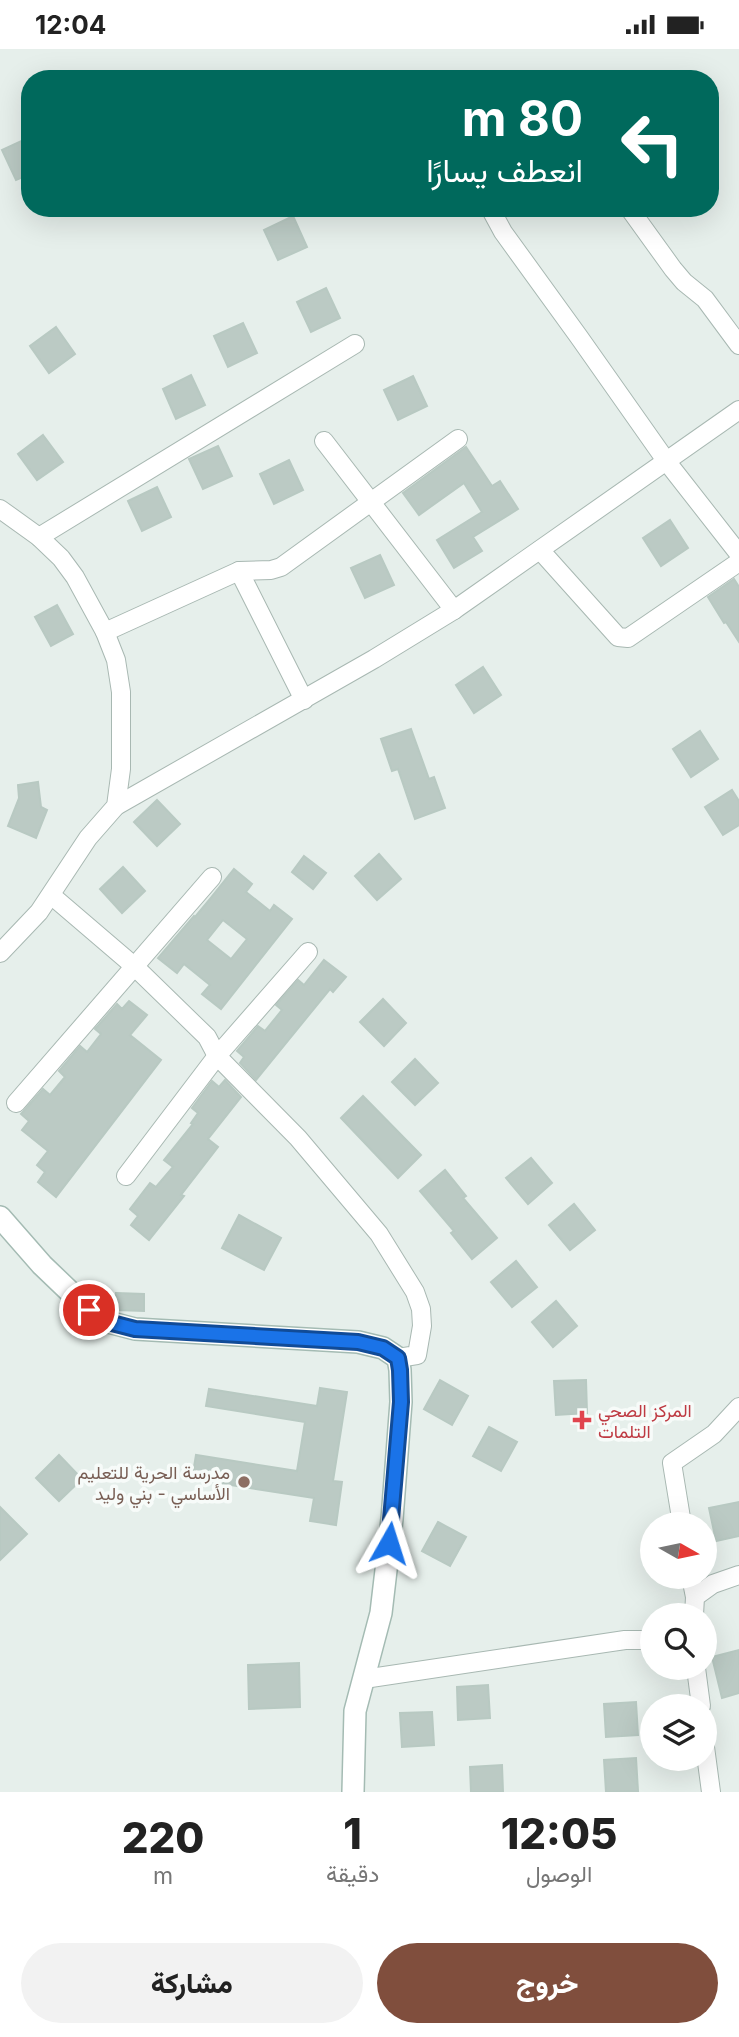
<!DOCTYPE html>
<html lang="ar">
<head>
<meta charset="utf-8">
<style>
  :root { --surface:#fff; --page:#f2f2f2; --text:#222; --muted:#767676; --accent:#804e3d }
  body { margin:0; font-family:Inter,Vazirmatn,sans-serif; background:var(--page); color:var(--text); direction:rtl; height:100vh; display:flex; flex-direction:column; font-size:26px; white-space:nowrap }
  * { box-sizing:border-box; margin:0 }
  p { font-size:23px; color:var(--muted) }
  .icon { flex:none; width:38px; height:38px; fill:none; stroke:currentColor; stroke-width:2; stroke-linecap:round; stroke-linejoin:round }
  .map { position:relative; height:1743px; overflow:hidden; direction:ltr }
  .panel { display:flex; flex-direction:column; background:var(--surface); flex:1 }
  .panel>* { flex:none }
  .guide { position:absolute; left:21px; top:21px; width:698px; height:147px; border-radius:28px; box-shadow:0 7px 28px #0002; direction:rtl; background:#00695c; color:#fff; overflow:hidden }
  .needle { width:46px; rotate:99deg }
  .tools { position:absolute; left:640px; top:1463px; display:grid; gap:14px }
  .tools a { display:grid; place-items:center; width:77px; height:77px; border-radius:50%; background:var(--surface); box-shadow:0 7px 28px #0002; font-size:35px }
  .pin { position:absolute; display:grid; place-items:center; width:60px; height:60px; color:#fff; margin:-30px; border:4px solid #fff; border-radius:50%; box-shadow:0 2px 7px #0007 }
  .me { position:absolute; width:77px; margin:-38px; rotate:6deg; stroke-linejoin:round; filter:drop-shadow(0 0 5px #0008) }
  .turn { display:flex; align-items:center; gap:24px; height:147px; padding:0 21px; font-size:32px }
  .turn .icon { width:91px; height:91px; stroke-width:2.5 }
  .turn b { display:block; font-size:49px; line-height:60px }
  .eta { display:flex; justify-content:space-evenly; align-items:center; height:119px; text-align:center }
  .eta b { font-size:42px; font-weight:800; line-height:49px }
  .action { display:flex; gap:14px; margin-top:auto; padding:14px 21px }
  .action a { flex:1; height:80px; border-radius:42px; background:var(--accent); color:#fff; font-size:28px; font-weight:800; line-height:80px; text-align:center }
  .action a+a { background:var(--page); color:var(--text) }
  .status { display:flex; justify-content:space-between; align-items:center; height:49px; padding:0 35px; background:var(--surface); direction:ltr }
  .status svg { height:19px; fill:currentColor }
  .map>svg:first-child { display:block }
  .building { fill:#bbcac4; stroke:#b8c9c2; stroke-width:2; fill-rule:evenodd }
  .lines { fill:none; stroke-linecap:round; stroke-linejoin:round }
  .street-casing { stroke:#a8b8b2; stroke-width:20 }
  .secondary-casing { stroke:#a4bbb3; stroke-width:24 }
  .street { stroke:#fff; stroke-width:18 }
  .secondary { stroke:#fff; stroke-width:21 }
  .route-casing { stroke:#114b97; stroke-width:18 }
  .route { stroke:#1a73e8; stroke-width:12 }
  .health-dot { fill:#e0444e; stroke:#f7fbf9; stroke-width:2.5 }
  .education-dot { fill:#8d6e63; stroke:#f7fbf9; stroke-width:2.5 }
  .labels { text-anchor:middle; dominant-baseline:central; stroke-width:7; stroke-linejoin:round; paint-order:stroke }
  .health-label { font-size:18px; fill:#be3a42; stroke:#f7fbf9; text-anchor:start }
  .education-label { font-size:18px; fill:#785e54; stroke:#f7fbf9; text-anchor:end }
</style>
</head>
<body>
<div class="status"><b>12:04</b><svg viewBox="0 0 49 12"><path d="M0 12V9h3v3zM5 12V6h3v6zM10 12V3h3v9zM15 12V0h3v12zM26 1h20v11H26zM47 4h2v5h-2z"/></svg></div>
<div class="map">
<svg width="739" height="1743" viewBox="0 0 739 1743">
  <rect width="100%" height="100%" fill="#e6efeb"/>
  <g class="building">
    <path d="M30,88v37l-14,6 -14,-30z"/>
    <path d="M293,167l14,31 -29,13 -14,-30z"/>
    <path d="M326,239l14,30 -29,14 -14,-30z"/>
    <path d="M243,274l14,30 -29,14 -14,-31z"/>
    <path d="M56,278l19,27 -26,19 -19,-27z"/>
    <path d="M191,326l14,30 -29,14 -13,-30z"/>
    <path d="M413,327l14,30 -29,14 -14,-30z"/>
    <path d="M43,386l20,27 -26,18 -19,-26z"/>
    <path d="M218,397l14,30 -29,13 -14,-30z"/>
    <path d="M466,398l26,39 8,-5 18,28 -45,28 9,14 -28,17 -17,-28 45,-28 -18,-29 -45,32 -16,-22z"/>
    <path d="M289,411l14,30 -29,14 -14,-30z"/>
    <path d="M157,438l14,30 -29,14 -14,-30z"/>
    <path d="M670,471l18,28 -27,18 -18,-28z"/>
    <path d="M380,506l14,30 -29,13 -14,-30z"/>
    <path d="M734,530l5,8v55l-13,-20 -2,1 -16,-26z"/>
    <path d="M57,556l16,29 -22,12 -16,-29z"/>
    <path d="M483,618l18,28 -27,18 -18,-28z"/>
    <path d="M411,680l18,50 5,-2 11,31 -30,11 -17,-50 -6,2 -11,-32z"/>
    <path d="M700,682l18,28 -27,18 -18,-28z"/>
    <path d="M38,733l3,25 6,3 -11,28 -28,-12 11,-28 -1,-13z"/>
    <path d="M732,741l7,11v24l-16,10 -18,-28z"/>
    <path d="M157,751l23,24 -23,22 -23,-24z"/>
    <path d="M379,805l22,25 -24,21 -22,-24z"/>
    <path d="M304,807l22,17 -13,16 -21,-17z"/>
    <path d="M123,818l22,24 -23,22 -22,-24z"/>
    <path d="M234,820l18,15 -6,8 24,19 4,-6 18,14 -71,90 -19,-15 8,-9 -26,-21 -7,9 -19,-15 36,-42 1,1 15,-18zM223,871l24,19 -16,20 -24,-19z"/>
    <path d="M324,911l22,17 -13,15 -3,-3 -74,91 -16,-17 4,-6 -7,-6 21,-25 7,5 17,-21 -6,-5 22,-25 6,5z"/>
    <path d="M383,950l23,24 -22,23 -24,-24z"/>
    <path d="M129,952l18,14 -17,20 31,25 -105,137 -18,-15 7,-10 -8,-7 11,-14 -26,-21 7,-9 -8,-7 22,-25 7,6 15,-18 -6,-6 21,-25 7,6 14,-18 -6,-5 22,-25 5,5z"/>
    <path d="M415,1010l23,24 -23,22 -23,-23z"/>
    <path d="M225,1031l16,17 -33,42 10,8 -37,48 3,1 -35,44 -18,-15 7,-9 -8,-7 20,-26 6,4 17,-20 -9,-7 29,-36 -2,-1 7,-10 -6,-5 20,-27 7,6z"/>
    <path d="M363,1047l58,59 -23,23 -57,-60z"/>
    <path d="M531,1109l21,25 -24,21 -22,-26z"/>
    <path d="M445,1121l21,26 -3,2 34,40 -25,21 -21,-26 3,-2 -34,-40z"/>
    <path d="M574,1155l21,26 -25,20 -21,-25z"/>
    <path d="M239,1166l42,23 -17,32 -42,-22z"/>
    <path d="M516,1212l21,26 -25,20 -21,-25z"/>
    <path d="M116,1244l28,1v17l-28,-1z"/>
    <path d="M556,1252l21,25 -24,21 -21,-25z"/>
    <path d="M440,1331l28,16 -16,29 -28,-16z"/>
    <path d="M586,1331l1,33 -31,2 -2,-34z"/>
    <path d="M320,1339l27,4 -14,89 9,1 -6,43 -26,-4 4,-23 -122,-19 4,-24 101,16 8,-49 -99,-16 3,-17 108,17z"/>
    <path d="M489,1378l28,15 -16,29 -28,-15z"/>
    <path d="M59,1406l23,24 -23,22 -23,-23z"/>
    <path d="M739,1453v34l-23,5 -7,-33z"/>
    <path d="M0,1458l27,27 -27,26z"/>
    <path d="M438,1473l28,15 -16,29 -28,-15z"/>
    <path d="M739,1601v43l-17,5 -10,-41z"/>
    <path d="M299,1614l1,44 -51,2 -1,-44z"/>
    <path d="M488,1636l2,33 -32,2 -1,-33z"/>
    <path d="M636,1653l2,33 -32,2 -2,-33z"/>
    <path d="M432,1663l2,33 -32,2 -2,-34z"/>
    <path d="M636,1709l2,33 -32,1 -2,-32z"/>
    <path d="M502,1716l1,27h-32l-1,-25z"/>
  </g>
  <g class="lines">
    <g class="street-casing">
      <g id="street">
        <path d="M490,159l13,24 76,105 88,125 72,92"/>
        <path d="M629,159l44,61 11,13 21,17 34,46"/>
        <path d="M324,392l130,169"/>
        <path d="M0,460l39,28 22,21 14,19 30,55 11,28 5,32v77l-5,37 -28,32 -49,74 -39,41"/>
        <path d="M39,488l316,-193"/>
        <path d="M540,501l78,87 10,1 111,-76"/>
        <path d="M239,522l65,129"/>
        <path d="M105,583l134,-61 32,-1 10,-3 177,-128"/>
        <path d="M116,757l258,-147 80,-49 285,-200"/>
        <path d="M51,846l83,71 73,71 10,19 81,82 81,96 36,58 6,17 1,17 -5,29 -19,3"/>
        <path d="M16,1054l196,-226"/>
        <path d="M126,1127l91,-120 91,-104"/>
        <path d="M682,1475l-10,-61 42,-29 25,-27"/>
        <path d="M691,1528l4,20"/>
        <path d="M694,1566l1,-18 18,-13 26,-9"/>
        <path d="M696,1619l5,38"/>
        <path d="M364,1630l261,-39h28"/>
        <path d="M705,1698l6,45"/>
      </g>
    </g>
    <g class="secondary-casing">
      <path id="secondary" d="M0,1168l42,48 47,45 19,12 27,7 223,13 25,6 15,10 2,12 1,32 -9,117 -11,94 -26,98 -2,81"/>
    </g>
    <use href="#street" class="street"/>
    <use href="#secondary" class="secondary"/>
  </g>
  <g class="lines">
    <g class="route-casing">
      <path id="route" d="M89,1261l19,12 27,7 223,13 25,6 15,10 2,12 1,32 -12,141"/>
    </g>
    <use href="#route" class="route"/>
  </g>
  <path class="health-dot" d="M578.5 1360.5h7v7h7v7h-7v7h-7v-7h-7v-7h7z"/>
  <circle class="education-dot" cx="244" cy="1433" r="7"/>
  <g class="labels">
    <g class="health-label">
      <text x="598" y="1361">المركز الصحي<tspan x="598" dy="21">التلمات</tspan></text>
    </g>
    <g class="education-label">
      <text x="230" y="1423">مدرسة الحرية للتعليم<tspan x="230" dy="21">الأساسي - بني وليد</tspan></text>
    </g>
  </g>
</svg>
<div class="tools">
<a><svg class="needle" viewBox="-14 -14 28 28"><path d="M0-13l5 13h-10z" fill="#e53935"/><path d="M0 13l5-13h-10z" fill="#767676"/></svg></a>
<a><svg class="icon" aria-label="search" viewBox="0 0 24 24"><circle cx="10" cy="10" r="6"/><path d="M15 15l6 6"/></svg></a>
<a><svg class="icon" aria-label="layers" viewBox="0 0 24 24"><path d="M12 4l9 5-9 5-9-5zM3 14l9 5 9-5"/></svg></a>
</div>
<div class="pin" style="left:89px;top:1261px;background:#d93025"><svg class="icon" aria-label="arrive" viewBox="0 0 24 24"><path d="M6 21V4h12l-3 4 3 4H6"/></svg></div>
<svg class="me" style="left:389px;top:1494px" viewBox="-20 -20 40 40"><path d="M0-17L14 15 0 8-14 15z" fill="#1a73e8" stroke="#fff" stroke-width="4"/></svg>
<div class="guide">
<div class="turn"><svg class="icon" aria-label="left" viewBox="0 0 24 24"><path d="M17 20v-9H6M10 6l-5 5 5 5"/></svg><div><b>80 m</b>انعطف يسارًا</div></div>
</div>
</div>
<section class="panel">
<div class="eta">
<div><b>12:05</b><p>الوصول</p></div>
<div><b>1</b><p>دقيقة</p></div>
<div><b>220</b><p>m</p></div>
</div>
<div class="action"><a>خروج</a><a>مشاركة</a></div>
</section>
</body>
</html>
